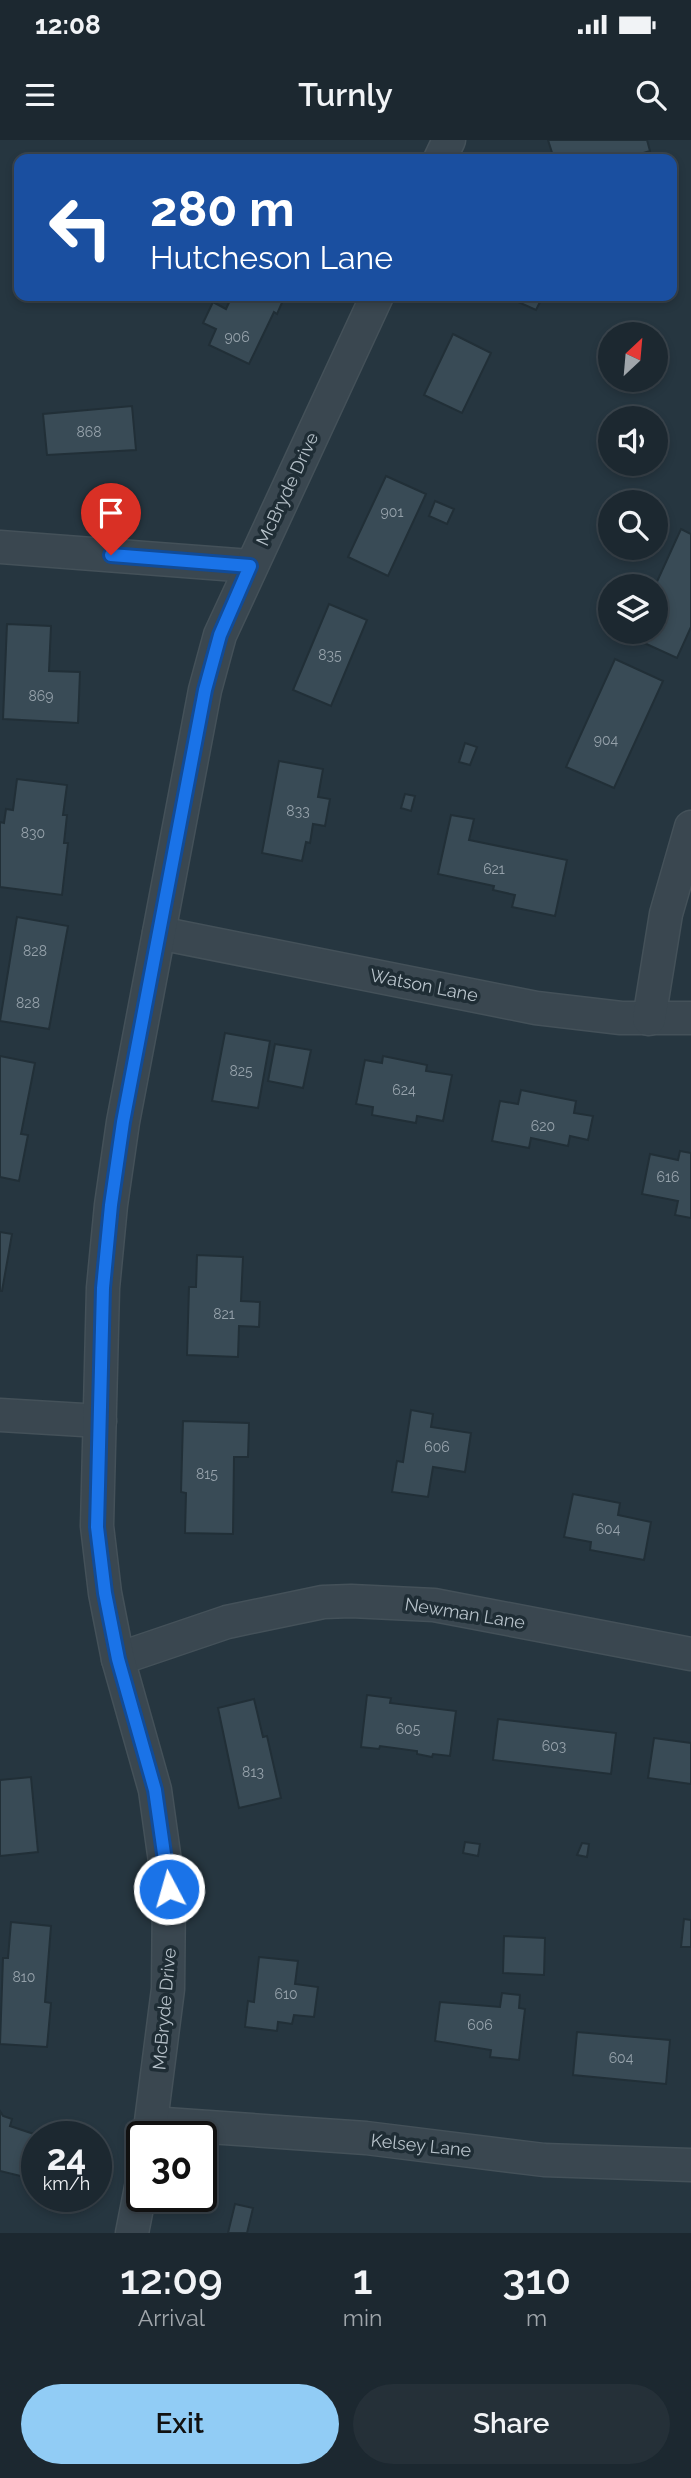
<!DOCTYPE html>
<html lang="en">
<head>
<meta charset="utf-8">
<style>
  :root { --surface:#1c2830; --page:#253038; --text:#f1f3f6; --muted:#a0a6ab; --line:#3a444c; --accent:#91ccf5 }
  body { margin:0; font-family:Raleway,sans-serif; background:var(--page); color:var(--text); height:100vh; display:flex; flex-direction:column; font-size:26px; white-space:nowrap }
  * { box-sizing:border-box; margin:0 }
  p { font-size:23px; color:var(--muted) }
  .icon { flex:none; width:38px; height:38px; fill:none; stroke:currentColor; stroke-width:2; stroke-linecap:round; stroke-linejoin:round }
  .map { position:relative; height:2093px; overflow:hidden }
  .side { display:flex; flex-direction:column; background:var(--surface); flex:1 }
  .side>* { flex:none }
  .hud { position:absolute; left:14px; top:14px; width:663px; height:147px; border-radius:14px; box-shadow:0 4px 10px #0003,0 0 0 2px var(--line); background:#1a4fa0; color:#fff; overflow:hidden }
  .needle { width:46px; rotate:26deg }
  .controls { position:absolute; left:598px; top:182px; display:grid; gap:14px }
  .controls a { display:grid; place-items:center; width:70px; height:70px; border-radius:50%; background:var(--surface); box-shadow:0 4px 10px #0003,0 0 0 2px var(--line); font-size:35px }
  .speed { position:absolute; left:21px; top:1981px; display:flex; gap:14px; font-size:35px; font-weight:700; text-align:center }
  .speed>* { display:grid; place-content:center; width:91px; height:91px; border-radius:50%; background:var(--surface); box-shadow:0 4px 10px #0003,0 0 0 2px var(--line); line-height:1 }
  .speed small { font-size:18px; font-weight:400 }
  .speed .limit { border:4px solid #111; border-radius:10px; background:#fff; color:#111 }
  .pin { position:absolute; display:grid; place-items:center; width:60px; height:60px; color:#fff; margin:-72px -30px; border-radius:50% 50% 50% 0; rotate:-45deg; box-shadow:0 0 7px #0007 }
  .pin .icon { rotate:45deg }
  .me { position:absolute; width:77px; margin:-38px; rotate:354deg; stroke-linejoin:round; filter:drop-shadow(0 0 5px #0008) }
  .turn { display:flex; align-items:center; gap:24px; height:147px; padding:0 21px; font-size:32px }
  .turn .icon { width:91px; height:91px; stroke-width:2.5 }
  .turn b { display:block; font-size:49px; line-height:60px }
  .eta { display:flex; justify-content:space-evenly; align-items:center; height:119px; text-align:center }
  .eta b { font-size:42px; font-weight:600; line-height:49px }
  .button { display:flex; gap:14px; margin-top:auto; padding:14px 21px }
  .button a { flex:1; height:80px; border-radius:42px; background:var(--accent); color:#111; font-size:28px; font-weight:600; line-height:80px; text-align:center }
  .button a+a { background:var(--page); color:var(--text) }
  .status { display:flex; justify-content:space-between; align-items:center; height:49px; padding:0 35px; background:var(--surface); direction:ltr }
  .status svg { height:19px; fill:currentColor }
  header { display:flex; justify-content:space-between; align-items:center; height:91px; padding:0 21px; background:var(--surface); font-size:32px; font-weight:600 }
  .map>svg:first-child { display:block }
  .building { fill:#394b56; stroke:#212f37; stroke-width:2 }
  .lines { fill:none; stroke-linecap:round; stroke-linejoin:round }
  .minor-casing { stroke:#445159; stroke-width:35 }
  .minor { stroke:#3a4750; stroke-width:32 }
  .route-casing { stroke:#114b97; stroke-width:18 }
  .route { stroke:#1a73e8; stroke-width:12 }
  .labels { text-anchor:middle; dominant-baseline:central; stroke-width:7; stroke-linejoin:round; paint-order:stroke }
  .number-label { font-size:14px; fill:#96a2ab }
  .street-label { font-size:18px; fill:#b7c2ca; stroke:#1f2d35 }
</style>
</head>
<body>
<div class="status"><b>12:08</b><svg viewBox="0 0 49 12"><path d="M0 12V9h3v3zM5 12V6h3v6zM10 12V3h3v9zM15 12V0h3v12zM26 1h20v11H26zM47 4h2v5h-2z"/></svg></div>
<header><svg class="icon" aria-label="menu" viewBox="0 0 24 24"><path d="M4 6h16M4 12h16M4 18h16"/></svg>Turnly<svg class="icon" aria-label="search" viewBox="0 0 24 24"><circle cx="10" cy="10" r="6"/><path d="M15 15l6 6"/></svg></header>
<div class="map">
<svg width="691" height="2093" viewBox="0 0 691 2093">
  <rect width="100%" height="100%" fill="#263640"/>
  <g class="building">
    <path d="M548,0h99l3,11 -26,8h-70z"/>
    <path d="M232,156h53l-8,18 -3,-2 -25,52 -40,-19 7,-16 -13,-6 10,-21 13,7z"/>
    <path d="M505,156h38l-7,14z"/>
    <path d="M453,194l38,19 -29,60 -38,-18z"/>
    <path d="M132,266l4,44 -89,5 -4,-41z"/>
    <path d="M386,336l40,18 -38,82 -40,-19z"/>
    <path d="M435,361l19,8 -7,15 -18,-8z"/>
    <path d="M681,389l10,5v93l-14,31 -46,-21 3,-5h22l-1,-46z"/>
    <path d="M329,464l38,16 -36,86 -38,-16z"/>
    <path d="M7,484l44,2 -2,45 31,1 -2,51 -75,-4z"/>
    <path d="M615,519l48,22 -49,107 -48,-21z"/>
    <path d="M465,603l12,4 -7,18 -11,-3z"/>
    <path d="M279,621l44,8 -5,28 12,2 -5,27 -12,-2 -3,19 -4,-1 -4,19 -40,-8z"/>
    <path d="M17,639l50,6 -4,30h4l-3,28h4l-6,52 -62,-8v-65l4,1 2,-14 7,1z"/>
    <path d="M405,654l10,2 -4,15 -10,-3z"/>
    <path d="M451,675l23,4 -5,21 98,20 -12,56 -43,-9 3,-12 -22,-5 1,-4 -56,-12z"/>
    <path d="M17,777l51,9 -19,103 -49,-8z"/>
    <path d="M225,893l45,8 -12,67 -46,-7z"/>
    <path d="M275,904l36,6 -8,38 -35,-7z"/>
    <path d="M0,916l35,7 -14,71 7,1 -9,46 -19,-4z"/>
    <path d="M383,916l44,9 -1,6 26,4 -9,46 -26,-5 -1,7 -44,-8 1,-8 -17,-3 9,-44 17,3z"/>
    <path d="M521,950l55,11 -2,12 19,3 -5,24 -18,-4 -2,10 -37,-8 -2,10 -37,-7 8,-40 18,3z"/>
    <path d="M680,1011l11,2v65l-16,-3 3,-14 -36,-7 8,-40 28,6z"/>
    <path d="M0,1092l12,2 -10,57h-2z"/>
    <path d="M197,1115l46,2 -2,44 19,1 -1,25 -20,-1 -1,31 -51,-2 2,-68h7z"/>
    <path d="M411,1270l22,4 -2,13 40,6 -6,39 -32,-5 -5,30 -36,-5 5,-31 6,1z"/>
    <path d="M183,1281l66,2 -1,34h-14l-1,77 -48,-1 1,-40 -5,-1z"/>
    <path d="M573,1354l47,9 -2,12 33,7 -7,38 -54,-10 1,-8 -27,-5z"/>
    <path d="M367,1555l24,3 -1,5 66,8 -6,45 -17,-2 -1,3 -15,-3v-3l-37,-5 -1,3 -18,-2z"/>
    <path d="M254,1559l9,38 4,-1 14,62 -42,10 -21,-100z"/>
    <path d="M498,1579l118,14 -5,41 -118,-14z"/>
    <path d="M654,1598l37,5v41l-43,-6z"/>
    <path d="M31,1637l7,75 -38,4v-76z"/>
    <path d="M465,1702l15,2 -2,12 -15,-3z"/>
    <path d="M582,1703l7,1 -2,13 -10,-2z"/>
    <path d="M684,1779l7,1v27h-10z"/>
    <path d="M11,1782l40,4 -6,76 6,1 -4,44 -47,-3 3,-86h5z"/>
    <path d="M504,1796l41,2 -1,37 -41,-2z"/>
    <path d="M259,1817l39,4 -3,23 23,3 -4,30 -20,-2 -2,9 -14,-2 -1,9 -32,-4 3,-26 6,1z"/>
    <path d="M502,1853l18,2 -1,13 6,1 -6,51 -29,-3 1,-7 -56,-9 5,-39 60,5z"/>
    <path d="M577,1892l93,8 -4,44 -93,-9z"/>
    <path d="M0,1971l3,5 9,3 -2,7 33,11h-6v43l-37,-9z"/>
    <path d="M235,2064l18,4 -6,25h-19z"/>
  </g>
  <g class="lines">
    <g class="minor-casing">
      <g id="minor">
        <path d="M440,19l9,-19"/>
        <path d="M0,407l250,19"/>
        <path d="M159,793l377,75 85,10h70"/>
        <path d="M649,879l17,-105 25,-87"/>
        <path d="M0,1275l100,6"/>
        <path d="M118,1519l109,-37 96,-20 28,-1 83,4 257,49"/>
        <path d="M151,1983l215,15 178,22 147,5"/>
        <path d="M149,1997l19,-148 1,-99 -14,-100 -37,-131 -13,-66 -8,-67 6,-238 8,-83 12,-83 82,-432 15,-55 157,-339"/>
        <path d="M132,2093l10,-51"/>
      </g>
    </g>
    <use href="#minor" class="minor"/>
  </g>
  <g class="lines">
    <g class="route-casing">
      <path id="route" d="M111,415l139,11 -30,69 -15,55 -82,432 -12,83 -8,83 -6,239 8,66 13,66 37,131 14,99"/>
    </g>
    <use href="#route" class="route"/>
  </g>
  <g class="labels">
    <g class="number-label">
      <text x="237" y="197">906</text>
      <text x="89" y="292">868</text>
      <text x="392" y="372">901</text>
      <text x="330" y="515">835</text>
      <text x="41" y="556">869</text>
      <text x="606" y="600">904</text>
      <text x="298" y="671">833</text>
      <text x="33" y="693">830</text>
      <text x="494" y="729">621</text>
      <text x="35" y="811">828</text>
      <text x="28" y="863">828</text>
      <text x="241" y="931">825</text>
      <text x="404" y="950">624</text>
      <text x="543" y="986">620</text>
      <text x="668" y="1037">616</text>
      <text x="224" y="1174">821</text>
      <text x="437" y="1307">606</text>
      <text x="207" y="1334">815</text>
      <text x="608" y="1389">604</text>
      <text x="408" y="1589">605</text>
      <text x="554" y="1606">603</text>
      <text x="253" y="1632">813</text>
      <text x="24" y="1837">810</text>
      <text x="286" y="1854">610</text>
      <text x="480" y="1885">606</text>
      <text x="621" y="1918">604</text>
    </g>
    <g class="street-label">
      <text transform="translate(287 349) rotate(-65)">McBryde Drive</text>
      <text transform="translate(424 845) rotate(11)">Watson Lane</text>
      <text transform="translate(465 1473) rotate(9)">Newman Lane</text>
      <text transform="translate(164 1869) rotate(-85)">McBryde Drive</text>
      <text transform="translate(421 2005) rotate(6)">Kelsey Lane</text>
    </g>
  </g>
</svg>
<div class="controls">
<a><svg class="needle" viewBox="-14 -14 28 28"><path d="M0-13l5 13h-10z" fill="#e53935"/><path d="M0 13l5-13h-10z" fill="#a0a6ab"/></svg></a>
<a><svg class="icon" aria-label="sound" viewBox="0 0 24 24"><path d="M4 9h4l5-4v14l-5-4H4zM17 9q2 3 0 6"/></svg></a>
<a><svg class="icon" aria-label="search" viewBox="0 0 24 24"><circle cx="10" cy="10" r="6"/><path d="M15 15l6 6"/></svg></a>
<a><svg class="icon" aria-label="layers" viewBox="0 0 24 24"><path d="M12 4l9 5-9 5-9-5zM3 14l9 5 9-5"/></svg></a>
</div>
<div class="speed"><div>24<small>km/h</small></div><div class="limit">30</div></div>
<div class="pin" style="left:111px;top:415px;background:#d93025"><svg class="icon" aria-label="arrive" viewBox="0 0 24 24"><path d="M6 21V4h12l-3 4 3 4H6"/></svg></div>
<svg class="me" style="left:169px;top:1749px" viewBox="-20 -20 40 40"><circle r="17" fill="#1a73e8" stroke="#fff" stroke-width="3"/><path d="M0-11L8 9 0 5-8 9z" fill="#fff"/></svg>
<div class="hud">
<div class="turn"><svg class="icon" aria-label="left" viewBox="0 0 24 24"><path d="M17 20v-9H6M10 6l-5 5 5 5"/></svg><div><b>280 m</b>Hutcheson Lane</div></div>
</div>
</div>
<section class="side">
<div class="eta">
<div><b>12:09</b><p>Arrival</p></div>
<div><b>1</b><p>min</p></div>
<div><b>310</b><p>m</p></div>
</div>
<div class="button"><a>Exit</a><a>Share</a></div>
</section>
</body>
</html>
